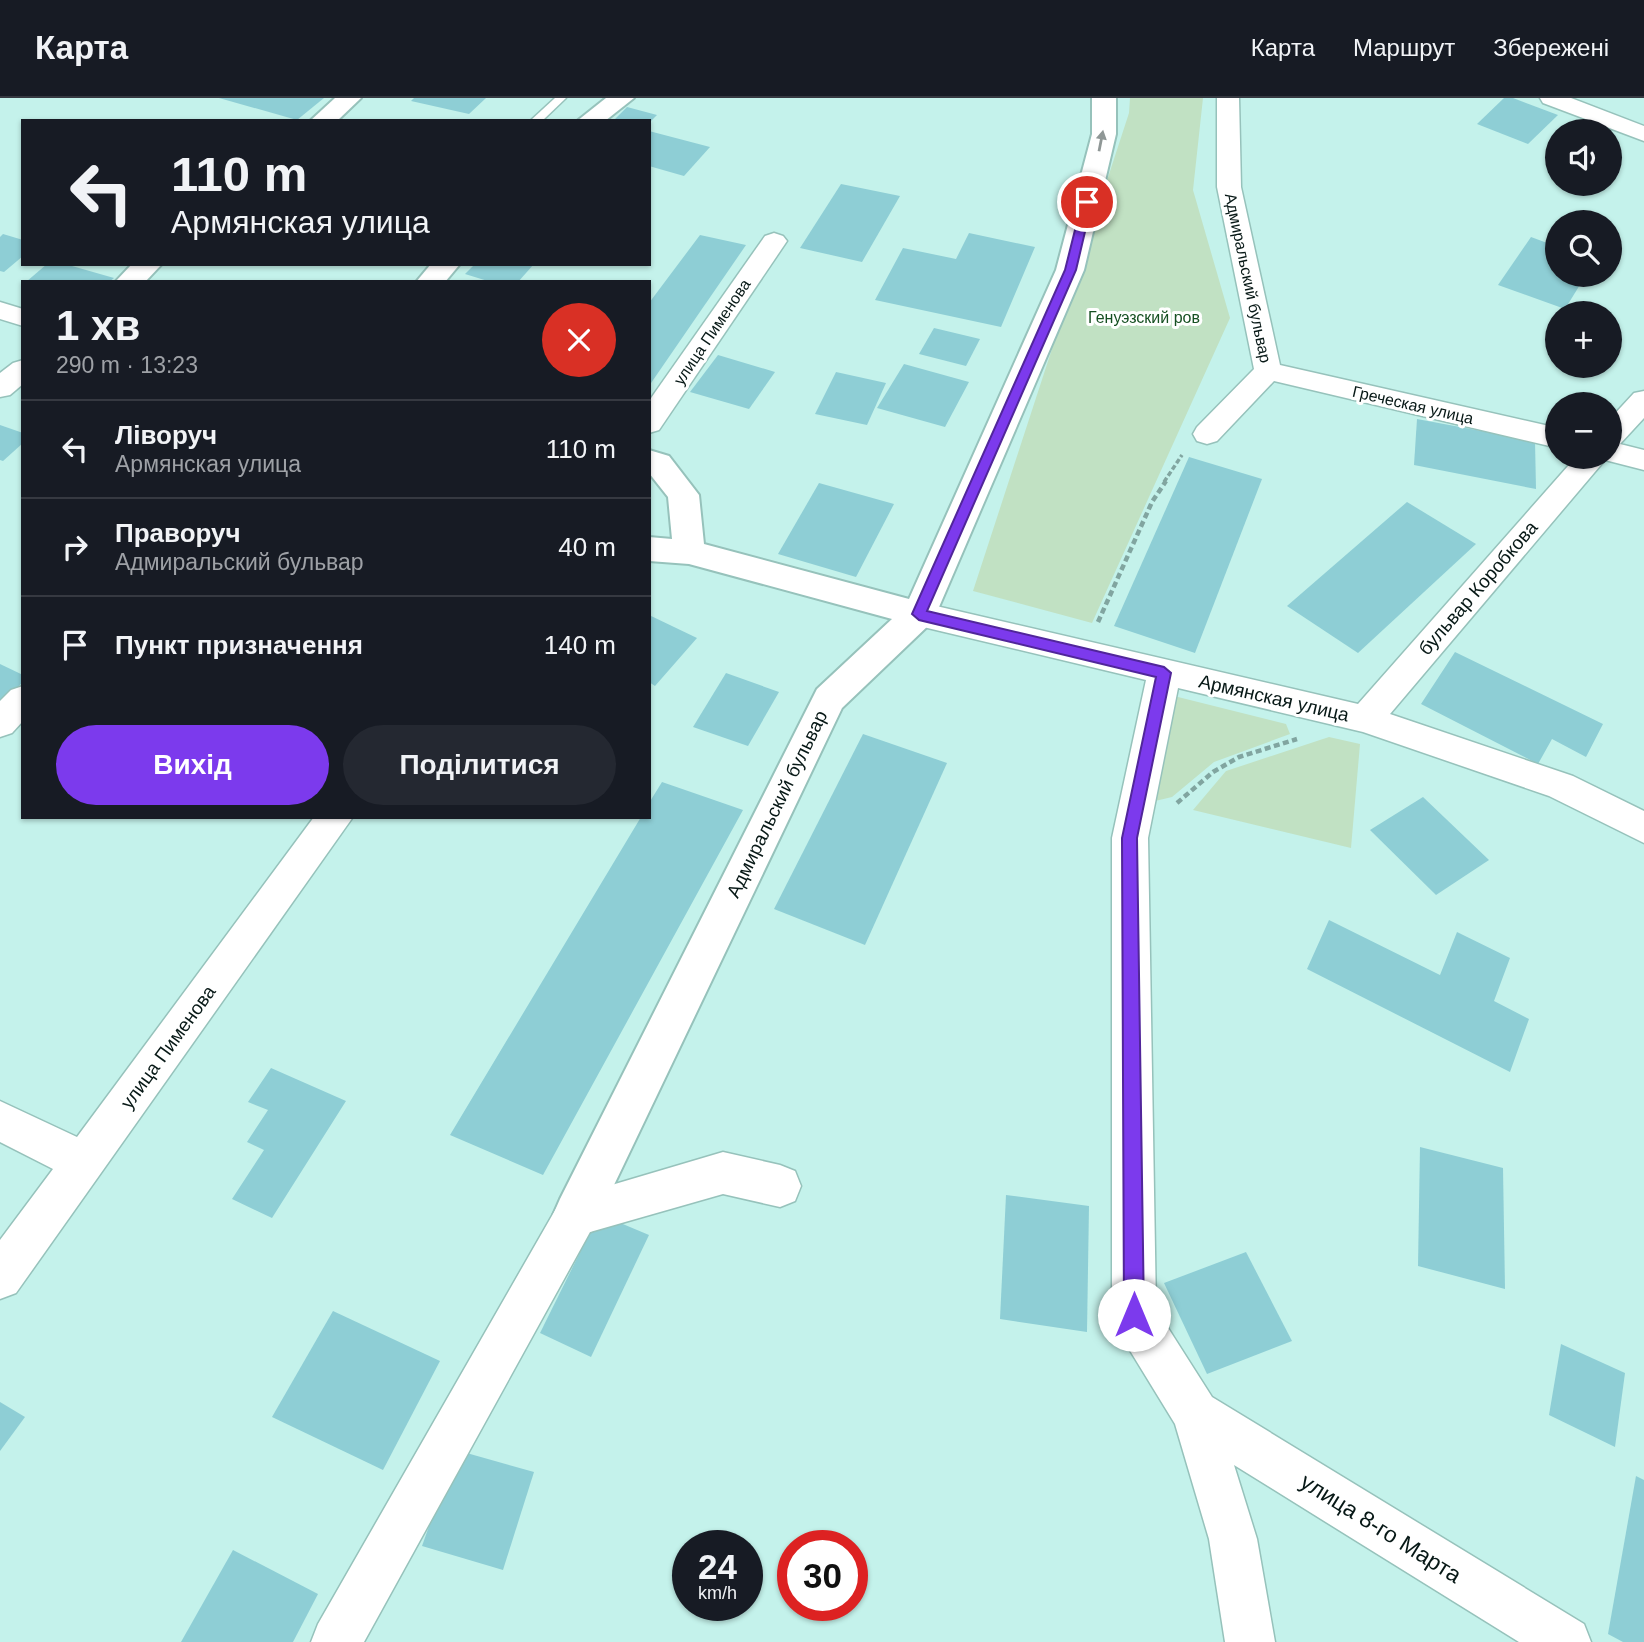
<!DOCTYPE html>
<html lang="uk">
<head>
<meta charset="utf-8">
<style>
  :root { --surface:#171b24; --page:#242831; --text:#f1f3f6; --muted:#9ea1a6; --line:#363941; --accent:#7c3aed }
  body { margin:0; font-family:Arial,sans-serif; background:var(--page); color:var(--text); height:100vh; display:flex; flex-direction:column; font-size:26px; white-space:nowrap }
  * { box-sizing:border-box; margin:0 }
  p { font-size:23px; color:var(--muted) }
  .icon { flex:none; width:38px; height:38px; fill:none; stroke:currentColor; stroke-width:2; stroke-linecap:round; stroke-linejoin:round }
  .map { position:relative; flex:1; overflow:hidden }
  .sheet { position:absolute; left:21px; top:182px; width:630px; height:539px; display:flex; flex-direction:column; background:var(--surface); border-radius:0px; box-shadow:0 2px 5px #0004 }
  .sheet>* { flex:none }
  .guide { position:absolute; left:21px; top:21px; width:630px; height:147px; border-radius:0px; box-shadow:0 2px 5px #0004; background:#171b24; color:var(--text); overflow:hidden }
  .tools { position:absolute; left:1545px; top:21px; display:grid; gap:14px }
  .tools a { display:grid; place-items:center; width:77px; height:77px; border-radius:50%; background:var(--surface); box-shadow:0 2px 5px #0004; font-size:35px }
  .speed { position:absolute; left:672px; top:1432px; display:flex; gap:14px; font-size:35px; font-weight:700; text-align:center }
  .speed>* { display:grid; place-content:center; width:91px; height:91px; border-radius:50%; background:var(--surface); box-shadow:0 2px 5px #0004; line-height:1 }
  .speed small { font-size:18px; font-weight:400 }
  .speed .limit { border:10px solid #d22; background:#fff; color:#111 }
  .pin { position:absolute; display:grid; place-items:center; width:60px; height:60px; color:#fff; margin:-30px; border:4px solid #fff; border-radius:50%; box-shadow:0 2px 7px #0007 }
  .me { position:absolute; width:77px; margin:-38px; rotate:0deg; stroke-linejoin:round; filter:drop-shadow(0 0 5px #0008) }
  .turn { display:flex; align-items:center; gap:24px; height:147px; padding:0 35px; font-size:32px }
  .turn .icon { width:91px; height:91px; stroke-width:2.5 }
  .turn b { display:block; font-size:49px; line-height:60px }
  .round { display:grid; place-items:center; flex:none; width:74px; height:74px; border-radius:37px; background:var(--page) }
  .overview { display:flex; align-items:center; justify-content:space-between; height:119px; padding:0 35px }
  h1 { font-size:42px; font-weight:600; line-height:52px }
  .action { display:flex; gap:14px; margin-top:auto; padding:14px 35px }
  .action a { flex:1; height:80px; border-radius:42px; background:var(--accent); color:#fff; font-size:28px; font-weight:600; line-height:80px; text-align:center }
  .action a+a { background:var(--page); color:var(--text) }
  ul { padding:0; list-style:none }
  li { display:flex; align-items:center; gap:21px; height:98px; padding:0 35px; border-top:2px solid var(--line) }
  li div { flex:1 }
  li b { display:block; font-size:26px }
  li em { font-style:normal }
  header { display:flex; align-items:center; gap:42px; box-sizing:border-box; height:98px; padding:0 35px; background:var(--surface); border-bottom:2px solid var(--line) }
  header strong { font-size:33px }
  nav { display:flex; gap:38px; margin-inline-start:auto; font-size:24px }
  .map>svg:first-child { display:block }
  .green { fill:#c1e1c3 }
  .building { fill:#8eced5 }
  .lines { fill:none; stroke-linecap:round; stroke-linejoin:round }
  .lane-casing { stroke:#96c2bb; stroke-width:3 }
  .street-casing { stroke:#96c2bb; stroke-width:3 }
  .secondary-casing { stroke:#96c2bb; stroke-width:4 }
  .path-far1 { stroke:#81a5a0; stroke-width:3.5; stroke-dasharray:5 2.5; stroke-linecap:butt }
  .path { stroke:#81a5a0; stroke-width:4.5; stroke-dasharray:6 3.5; stroke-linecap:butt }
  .lane { fill:#fff; fill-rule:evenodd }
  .street { fill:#fff; fill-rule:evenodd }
  .secondary { fill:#fff; fill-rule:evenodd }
  .oneway { fill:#8f9796 }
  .route { fill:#7c3aed; stroke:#51269a; stroke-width:2 }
  .labels { text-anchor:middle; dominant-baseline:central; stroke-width:6; stroke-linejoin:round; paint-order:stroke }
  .far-street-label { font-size:16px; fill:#071816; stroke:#fff }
  .far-park-label { font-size:16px; fill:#165022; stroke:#fff }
  .street-label { font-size:19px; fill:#071816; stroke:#fff }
  .near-street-label { font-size:23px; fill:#071816; stroke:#fff }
</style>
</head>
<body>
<header>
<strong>Карта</strong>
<nav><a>Карта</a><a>Маршрут</a><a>Збережені</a></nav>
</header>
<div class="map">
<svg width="1644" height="1544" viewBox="0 0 1644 1544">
  <rect width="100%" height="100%" fill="#c4f2eb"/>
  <g class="green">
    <path d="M1130,0h73l-10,92 37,128 -138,305 -119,-32 156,-478z"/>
    <path d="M1174,598l112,28 4,10 -76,28 -42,35 -21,5z"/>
    <path d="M1329,639l31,7 -9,104 -158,-38 33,-39z"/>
  </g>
  <g class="building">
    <path d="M219,0h105l-27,22z"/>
    <path d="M414,0h72l-17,16 -58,-13z"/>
    <path d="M1504,0h9l45,17 -30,29 -51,-20z"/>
    <path d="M627,9l30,8 -8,8v-2h-36z"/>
    <path d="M649,33l61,16 -26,29 -35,-10z"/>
    <path d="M841,86l59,12 -38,66 -62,-14z"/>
    <path d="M969,135l66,14 -34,80 -126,-27 28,-52 53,11z"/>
    <path d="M3,136l20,6v16l-19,16 -4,-1v-34z"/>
    <path d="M700,137l46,10 -97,141v-83z"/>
    <path d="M1531,139l27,10v28h28l-21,34 -67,-24z"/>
    <path d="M47,166h18l49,14 -5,4h-83z"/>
    <path d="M475,166h59l-16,18h-27l-26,-8z"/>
    <path d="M934,230l46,11 -14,27 -47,-12z"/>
    <path d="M718,257l57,17 -26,37 -59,-17z"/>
    <path d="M904,266l65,18 -24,45 -68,-19z"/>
    <path d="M836,274l50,11 -19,42 -52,-11z"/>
    <path d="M1417,321l118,22 1,48 -122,-24z"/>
    <path d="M0,327l23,8v10l-20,18 -3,-1z"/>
    <path d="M1189,359l73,22 -67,174 -81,-27z"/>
    <path d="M819,385l75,21 -38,73 -78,-23z"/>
    <path d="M1407,404l69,42 -118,109 -71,-47z"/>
    <path d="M649,517l48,23 -42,48 -6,-4z"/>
    <path d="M1455,554l148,72 -17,33 -34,-18 -14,25 -117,-60z"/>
    <path d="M0,566l23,11v7l-23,22z"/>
    <path d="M726,575l53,19 -31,54 -55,-19z"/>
    <path d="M863,636l84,29 -82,182 -91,-36z"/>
    <path d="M662,684l81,28 -200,365 -93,-40 191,-318h8v-14z"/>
    <path d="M1423,699l66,63 -53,35 -66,-65z"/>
    <path d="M1329,822l111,55 17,-43 53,26 -16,43 35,18 -19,53 -203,-103z"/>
    <path d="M271,970l75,33 -74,117 -40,-19 32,-49 -17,-8 21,-32 -20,-8z"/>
    <path d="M1420,1049l83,21 2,121 -87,-23z"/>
    <path d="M1006,1097l83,11 -2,126 -87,-13z"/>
    <path d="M599,1116l50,21 -58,122 -51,-24z"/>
    <path d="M1246,1154l46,89 -85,33 -43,-91z"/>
    <path d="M333,1213l107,50 -57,109 -111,-53z"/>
    <path d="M1561,1246l64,29 -10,74 -66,-32z"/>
    <path d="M0,1304l25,15 -25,34z"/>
    <path d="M456,1352l78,22 -31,98 -81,-24z"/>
    <path d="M1636,1378l8,4v162h-21l-15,-8z"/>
    <path d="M233,1452l85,44 -25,48h-112z"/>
  </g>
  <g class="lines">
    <g class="lane-casing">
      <path id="lane" d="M555,0h11l-24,23h-12z"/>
    </g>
    <g class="street-casing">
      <g id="street">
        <path d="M1217,0h22l2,89 39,178 278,63v20l-284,-67 -57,60 -10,3 -10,-3 -4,-7 4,-7 57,-58 -37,-182z"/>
        <path d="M1540,0h31l73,28v15l-101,-38z"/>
        <path d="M774,135l9,3 4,5 -128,189 -10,3v-32l116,-165z"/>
        <path d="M0,204l23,7v17l-23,-7z"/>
        <path d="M23,262v24l-13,11 -10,2v-24l13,-10z"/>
        <path d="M1644,293v27l-24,26 24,6v20l-39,-10 -215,254 183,62 71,35v32l-95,-47 -186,-64 -185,-44 -30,150 8,471 56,88 372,227 7,18h-72l-285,-177 23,74 18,103h-50l-16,-103 -34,-115 -57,-93 -6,-16v-477l34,-158 -227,-54 -11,-3 -5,-9 5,-9 11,-3 439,102 218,-247h34v-38l24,-26z"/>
        <path d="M23,588v35l-11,12 -12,4v-36l11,-11z"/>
        <path d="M314,719h39l-337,476 -16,6v-59l53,-71 -53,-27v-41l77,36z"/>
        <path d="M723,1054l57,13 15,6 6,15 -6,15 -15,6 -57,-13 -133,38 -226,410h-53l7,-18 243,-424z"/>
      </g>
    </g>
    <g class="secondary-casing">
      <g id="secondary">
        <path d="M335,0h26l-24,23h-27z"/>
        <path d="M606,0h28l-29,23h-28z"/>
        <path d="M1092,0h24v36l-32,136 -148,344 -5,9 -89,85 -250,523 -16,7 -16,-7 -7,-16 7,-16 257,-510 75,-70 -203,-55 -40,-3v-24l23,2 -4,-42 -19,-24v-23l20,6 30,39 5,49 205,55 147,-329 36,-136z"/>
        <path d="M132,166h30l-17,18h-30z"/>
        <path d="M431,166h29l-15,18h-29z"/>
      </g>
    </g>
    <path class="path-far1" d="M1164,384l18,-27"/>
    <g class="path">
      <path d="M1098,524l54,-120 14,-21"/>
      <path d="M1177,705l36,-31 26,-15 58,-18"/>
    </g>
    <use href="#lane" class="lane"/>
    <use href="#street" class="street"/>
    <use href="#secondary" class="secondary"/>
  </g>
  <defs><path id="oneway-solid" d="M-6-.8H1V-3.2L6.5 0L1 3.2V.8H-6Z" transform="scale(1.75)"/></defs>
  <use class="oneway" href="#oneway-solid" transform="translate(1101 43) rotate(-79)"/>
  <path class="route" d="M1087,101l5,3 -16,68 -149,341 237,56 7,6 -34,165 7,477 -3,7 -7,3 -7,-3 -3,-7 -2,-477 34,-161 -237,-57 -7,-6 153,-344 17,-68z"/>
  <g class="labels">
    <g class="far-street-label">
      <text transform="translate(1248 180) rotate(78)">Адмиральский бульвар</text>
      <text transform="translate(712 234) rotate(-56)">улица Пименова</text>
      <text transform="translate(1413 307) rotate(13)">Греческая улица</text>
    </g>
    <g class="far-park-label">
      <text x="1144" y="219">Генуэзский ров</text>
    </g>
    <g class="street-label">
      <text transform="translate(1478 490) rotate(-49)">бульвар Коробкова</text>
      <text transform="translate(1274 600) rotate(13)">Армянская улица</text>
      <text transform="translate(777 706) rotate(-64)">Адмиральский бульвар</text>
      <text transform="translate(168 949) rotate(-54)">улица Пименова</text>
    </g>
    <g class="near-street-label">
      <text transform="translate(1381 1430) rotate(32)">улица 8-го Марта</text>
    </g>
  </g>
</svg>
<div class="tools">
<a><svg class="icon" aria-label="sound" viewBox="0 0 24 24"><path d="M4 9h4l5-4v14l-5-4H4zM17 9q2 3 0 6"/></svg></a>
<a><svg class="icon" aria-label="search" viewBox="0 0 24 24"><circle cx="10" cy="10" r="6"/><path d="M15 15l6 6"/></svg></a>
<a>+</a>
<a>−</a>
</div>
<div class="speed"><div>24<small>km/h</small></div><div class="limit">30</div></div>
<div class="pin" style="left:1087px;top:104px;background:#d93025"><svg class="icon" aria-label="arrive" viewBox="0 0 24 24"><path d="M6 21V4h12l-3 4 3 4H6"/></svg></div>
<svg class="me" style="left:1134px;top:1217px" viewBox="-20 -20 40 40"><circle r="19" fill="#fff"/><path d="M0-13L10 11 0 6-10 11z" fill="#7c3aed"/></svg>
<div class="guide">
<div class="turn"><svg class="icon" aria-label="left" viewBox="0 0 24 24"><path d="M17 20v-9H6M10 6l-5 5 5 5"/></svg><div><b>110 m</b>Армянская улица</div></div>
</div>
<section class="sheet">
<div class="overview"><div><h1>1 хв</h1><p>290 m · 13:23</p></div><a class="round" style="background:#d93025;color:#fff"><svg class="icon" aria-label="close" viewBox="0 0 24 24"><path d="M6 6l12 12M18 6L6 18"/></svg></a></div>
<ul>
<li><svg class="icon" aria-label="left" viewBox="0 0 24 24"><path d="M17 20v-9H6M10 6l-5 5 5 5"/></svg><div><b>Ліворуч</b><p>Армянская улица</p></div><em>110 m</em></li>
<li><svg class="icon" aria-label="right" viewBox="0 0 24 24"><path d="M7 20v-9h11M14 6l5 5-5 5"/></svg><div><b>Праворуч</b><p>Адмиральский бульвар</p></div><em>40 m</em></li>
<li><svg class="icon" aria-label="arrive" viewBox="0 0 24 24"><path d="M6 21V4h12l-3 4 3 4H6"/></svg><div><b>Пункт призначення</b></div><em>140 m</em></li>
</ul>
<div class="action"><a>Вихід</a><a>Поділитися</a></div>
</section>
</div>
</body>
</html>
